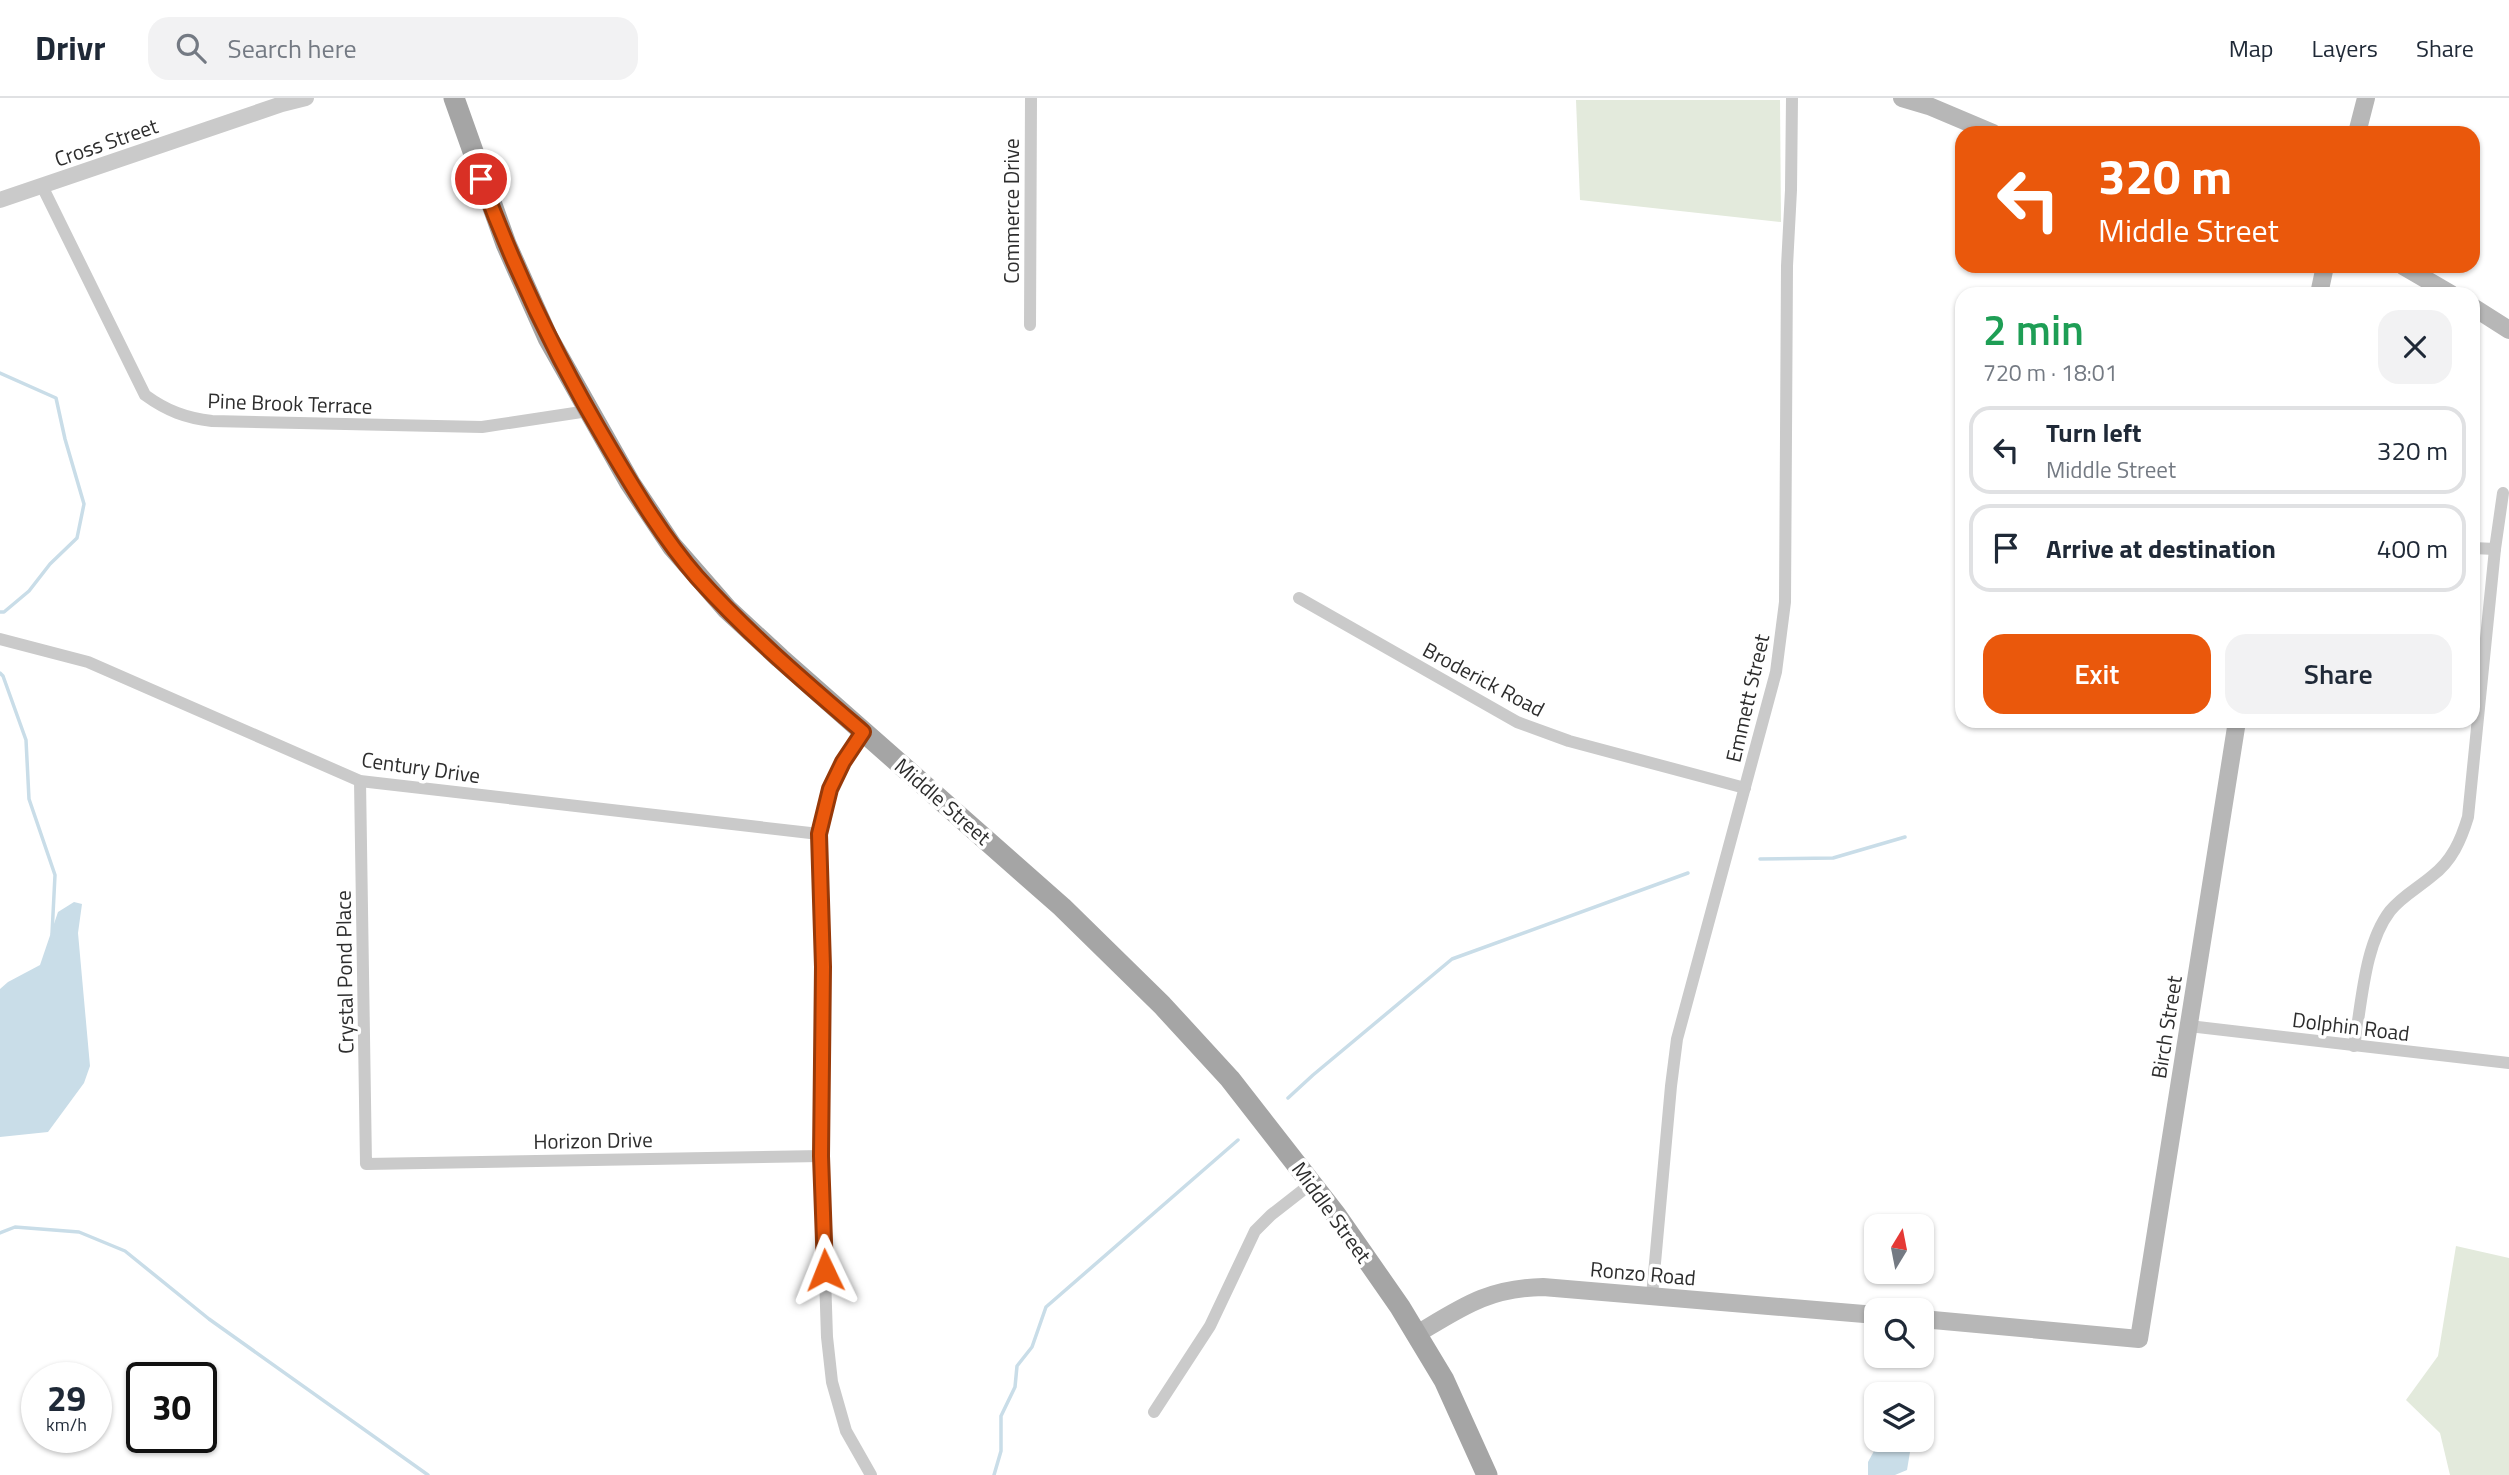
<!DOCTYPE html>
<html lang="en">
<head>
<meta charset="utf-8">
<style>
  :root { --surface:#fff; --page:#f2f2f3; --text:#1f2937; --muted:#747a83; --line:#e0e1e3; --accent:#ea580c }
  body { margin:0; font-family:"Titillium Web",sans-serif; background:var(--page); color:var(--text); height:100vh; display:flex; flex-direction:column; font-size:26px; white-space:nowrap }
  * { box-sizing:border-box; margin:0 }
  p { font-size:23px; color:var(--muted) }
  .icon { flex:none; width:38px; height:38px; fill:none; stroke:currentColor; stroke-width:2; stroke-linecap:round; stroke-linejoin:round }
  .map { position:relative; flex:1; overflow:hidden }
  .panel { position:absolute; left:1955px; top:189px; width:525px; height:441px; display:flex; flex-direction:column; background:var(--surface); border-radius:21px; box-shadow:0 2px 5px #0004 }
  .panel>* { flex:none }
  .guide { position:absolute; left:1955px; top:28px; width:525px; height:147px; border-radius:21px; box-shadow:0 2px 5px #0004; background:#ea580c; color:#fff; overflow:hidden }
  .needle { width:46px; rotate:10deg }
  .fabs { position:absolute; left:1864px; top:1116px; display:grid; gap:14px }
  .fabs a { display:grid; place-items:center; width:70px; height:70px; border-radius:14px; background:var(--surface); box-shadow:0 2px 5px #0004; font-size:35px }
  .speed { position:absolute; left:21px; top:1264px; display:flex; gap:14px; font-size:35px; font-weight:700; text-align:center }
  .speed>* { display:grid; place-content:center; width:91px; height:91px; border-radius:50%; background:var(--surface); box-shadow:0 2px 5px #0004; line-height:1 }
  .speed small { font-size:18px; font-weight:400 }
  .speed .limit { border:4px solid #111; border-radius:10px; background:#fff; color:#111 }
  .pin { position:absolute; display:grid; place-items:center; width:60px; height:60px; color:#fff; margin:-30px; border:4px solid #fff; border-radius:50%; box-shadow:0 2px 7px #0007 }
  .me { position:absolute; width:77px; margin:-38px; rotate:358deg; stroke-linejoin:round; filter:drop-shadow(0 0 5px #0008) }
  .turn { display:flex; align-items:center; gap:24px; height:147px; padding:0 28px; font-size:32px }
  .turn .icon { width:91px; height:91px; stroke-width:2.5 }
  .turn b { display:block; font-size:49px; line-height:60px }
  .round { display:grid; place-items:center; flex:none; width:74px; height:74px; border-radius:21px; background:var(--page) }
  .headline { display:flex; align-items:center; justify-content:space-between; height:119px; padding:0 28px }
  h1 { font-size:42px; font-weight:600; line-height:52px; color:#1e9e55 }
  .action { display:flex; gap:14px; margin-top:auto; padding:14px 28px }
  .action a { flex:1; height:80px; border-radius:21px; background:var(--accent); color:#fff; font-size:28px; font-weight:600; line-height:80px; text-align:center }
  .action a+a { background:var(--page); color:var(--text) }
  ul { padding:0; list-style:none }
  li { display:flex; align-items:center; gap:21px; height:88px; margin:0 14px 10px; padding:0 14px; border:4px solid var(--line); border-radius:21px }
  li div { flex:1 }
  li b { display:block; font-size:26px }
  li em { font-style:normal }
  header { display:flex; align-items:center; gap:42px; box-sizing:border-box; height:98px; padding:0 35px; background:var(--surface); border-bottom:2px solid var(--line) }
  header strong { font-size:33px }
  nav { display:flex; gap:38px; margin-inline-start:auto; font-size:24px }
  .search { width:490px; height:63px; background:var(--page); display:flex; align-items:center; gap:18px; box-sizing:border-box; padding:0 24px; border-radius:21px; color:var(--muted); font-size:26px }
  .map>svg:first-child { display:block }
  .green { fill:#e3eadc }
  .water { fill:#c9dde8 }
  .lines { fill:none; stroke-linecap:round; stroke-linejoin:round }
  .stream { stroke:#c9dde8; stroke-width:3.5 }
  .minor { stroke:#cacaca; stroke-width:12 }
  .tertiary { stroke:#cacaca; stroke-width:16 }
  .secondary { stroke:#b7b7b7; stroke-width:18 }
  .primary { stroke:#a5a5a5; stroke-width:21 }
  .route-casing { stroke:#983908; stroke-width:18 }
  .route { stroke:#ea580c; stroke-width:12 }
  .labels { text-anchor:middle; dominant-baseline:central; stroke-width:7; stroke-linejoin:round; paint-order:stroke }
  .street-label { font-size:21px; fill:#2d2d2d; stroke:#fff }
</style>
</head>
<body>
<header>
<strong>Drivr</strong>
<div class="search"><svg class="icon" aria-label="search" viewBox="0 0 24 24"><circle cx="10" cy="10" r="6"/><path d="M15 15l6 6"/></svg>Search here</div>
<nav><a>Map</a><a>Layers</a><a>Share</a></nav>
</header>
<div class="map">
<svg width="2509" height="1377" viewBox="0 0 2509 1377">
  <rect width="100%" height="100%" fill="#fff"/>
  <g class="green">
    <path d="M1576,2h204l1,122 -201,-22z"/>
    <path d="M2456,1148l53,12v217h-59l-10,-42 -34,-33 32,-44z"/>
  </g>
  <g class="water">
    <path d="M74,804l8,2 -4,29 12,133 -6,17 -36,49 -48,5v-148l8,-7 32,-17 18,-53z"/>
    <path d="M1880,1342h32l-5,30 -12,5h-27v-13z"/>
  </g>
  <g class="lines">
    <g class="stream">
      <path d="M0,275l56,25 9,41 19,65 -7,34 -27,26 -21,27 -25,21h-4"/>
      <path d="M0,575l3,3 23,64 3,59 26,76 -3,59"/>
      <path d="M1760,761l73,-1 72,-21"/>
      <path d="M1288,1000l25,-23 139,-116 236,-86"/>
      <path d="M0,1135l15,-6 64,5 46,19 84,68 219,156"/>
      <path d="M994,1377l7,-24v-35l14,-29 2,-21 15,-19 14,-40 192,-167"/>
    </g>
    <g class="minor">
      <path d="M42,88l103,209c22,16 41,23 67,26l270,6 106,-16"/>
      <path d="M1030,227l1,-227"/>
      <path d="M2473,450l22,1"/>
      <path d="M1299,500l218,124 52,19 176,47"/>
      <path d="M0,541l88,23 272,119 459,53"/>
      <path d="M863,634l-20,30 -13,27 -11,45 4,133 -2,189 6,181 5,45 14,49 25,44"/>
      <path d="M360,683l6,383 455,-8"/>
      <path d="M2189,928l320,37"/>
      <path d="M2354,948c8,-43 10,-101 36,-135 12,-15 28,-23 42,-35 20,-15 29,-36 36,-59l27,-268 8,-56"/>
      <path d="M1652,1198l19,-210 6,-47 99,-367 9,-70 2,-336 4,-76 1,-92"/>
      <path d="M1154,1314l56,-86 45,-95 16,-16 41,-32"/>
    </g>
    <path class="tertiary" d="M0,102l282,-96 24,-6"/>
    <g class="secondary">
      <path d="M1902,0l27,8 64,27"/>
      <path d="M2357,35l9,-35"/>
      <path d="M2403,168l48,28"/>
      <path d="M2319,196l6,-28"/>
      <path d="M2473,209l36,23"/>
      <path d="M1922,1221l217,20 98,-618"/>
      <path d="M1417,1236c45,-27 71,-46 126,-47l333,28"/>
    </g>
    <path class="primary" d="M454,0l52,146 42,94 82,145 42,63 55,63 53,49 282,249 100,98 68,74 106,136 64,92 44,73 43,95"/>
  </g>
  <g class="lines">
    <g class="route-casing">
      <path id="route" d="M481,81c35,95 78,184 130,271 26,44 53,89 86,127 50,56 109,106 166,155l-20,30 -13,27 -11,45 4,133 -2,189 4,114"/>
    </g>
    <use href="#route" class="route"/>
  </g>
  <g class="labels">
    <g class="street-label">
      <text transform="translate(106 44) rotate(-19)">Cross Street</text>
      <text transform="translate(1011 113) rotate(-90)">Commerce Drive</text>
      <text transform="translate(290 305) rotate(2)">Pine Brook Terrace</text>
      <text transform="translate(1484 581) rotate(28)">Broderick Road</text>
      <text transform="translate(1747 600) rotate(-77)">Emmett Street</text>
      <text transform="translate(421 669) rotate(8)">Century Drive</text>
      <text transform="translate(943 703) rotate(41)">Middle Street</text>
      <text transform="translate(344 874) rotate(-91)">Crystal Pond Place</text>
      <text transform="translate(2351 928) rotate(7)">Dolphin Road</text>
      <text transform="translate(2166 929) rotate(-81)">Birch Street</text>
      <text transform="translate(593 1042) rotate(-1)">Horizon Drive</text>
      <text transform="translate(1332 1114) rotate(54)">Middle Street</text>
      <text transform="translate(1643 1175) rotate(5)">Ronzo Road</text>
    </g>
  </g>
</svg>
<div class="fabs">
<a><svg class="needle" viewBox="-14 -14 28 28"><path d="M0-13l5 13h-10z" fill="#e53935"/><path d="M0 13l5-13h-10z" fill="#747a83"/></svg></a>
<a><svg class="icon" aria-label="search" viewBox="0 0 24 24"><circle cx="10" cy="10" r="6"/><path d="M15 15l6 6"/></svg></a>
<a><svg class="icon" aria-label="layers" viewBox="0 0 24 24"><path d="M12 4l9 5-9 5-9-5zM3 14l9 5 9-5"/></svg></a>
</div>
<div class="speed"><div>29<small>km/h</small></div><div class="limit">30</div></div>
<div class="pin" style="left:481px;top:81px;background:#d93025"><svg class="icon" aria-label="arrive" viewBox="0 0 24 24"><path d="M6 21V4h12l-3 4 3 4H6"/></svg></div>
<svg class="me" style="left:825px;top:1172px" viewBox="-20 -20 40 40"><path d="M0-17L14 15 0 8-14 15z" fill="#ea580c" stroke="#fff" stroke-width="4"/></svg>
<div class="guide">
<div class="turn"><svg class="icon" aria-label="left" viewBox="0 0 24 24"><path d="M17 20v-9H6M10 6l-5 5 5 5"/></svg><div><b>320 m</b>Middle Street</div></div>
</div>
<section class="panel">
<div class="headline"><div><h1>2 min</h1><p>720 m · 18:01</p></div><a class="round"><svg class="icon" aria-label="close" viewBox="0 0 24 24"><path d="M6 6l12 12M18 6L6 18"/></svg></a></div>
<ul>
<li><svg class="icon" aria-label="left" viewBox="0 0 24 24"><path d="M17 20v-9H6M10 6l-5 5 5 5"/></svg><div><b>Turn left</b><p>Middle Street</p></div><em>320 m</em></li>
<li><svg class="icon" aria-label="arrive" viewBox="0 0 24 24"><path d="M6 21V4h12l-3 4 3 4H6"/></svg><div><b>Arrive at destination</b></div><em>400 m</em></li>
</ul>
<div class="action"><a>Exit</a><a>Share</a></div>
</section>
</div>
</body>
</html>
